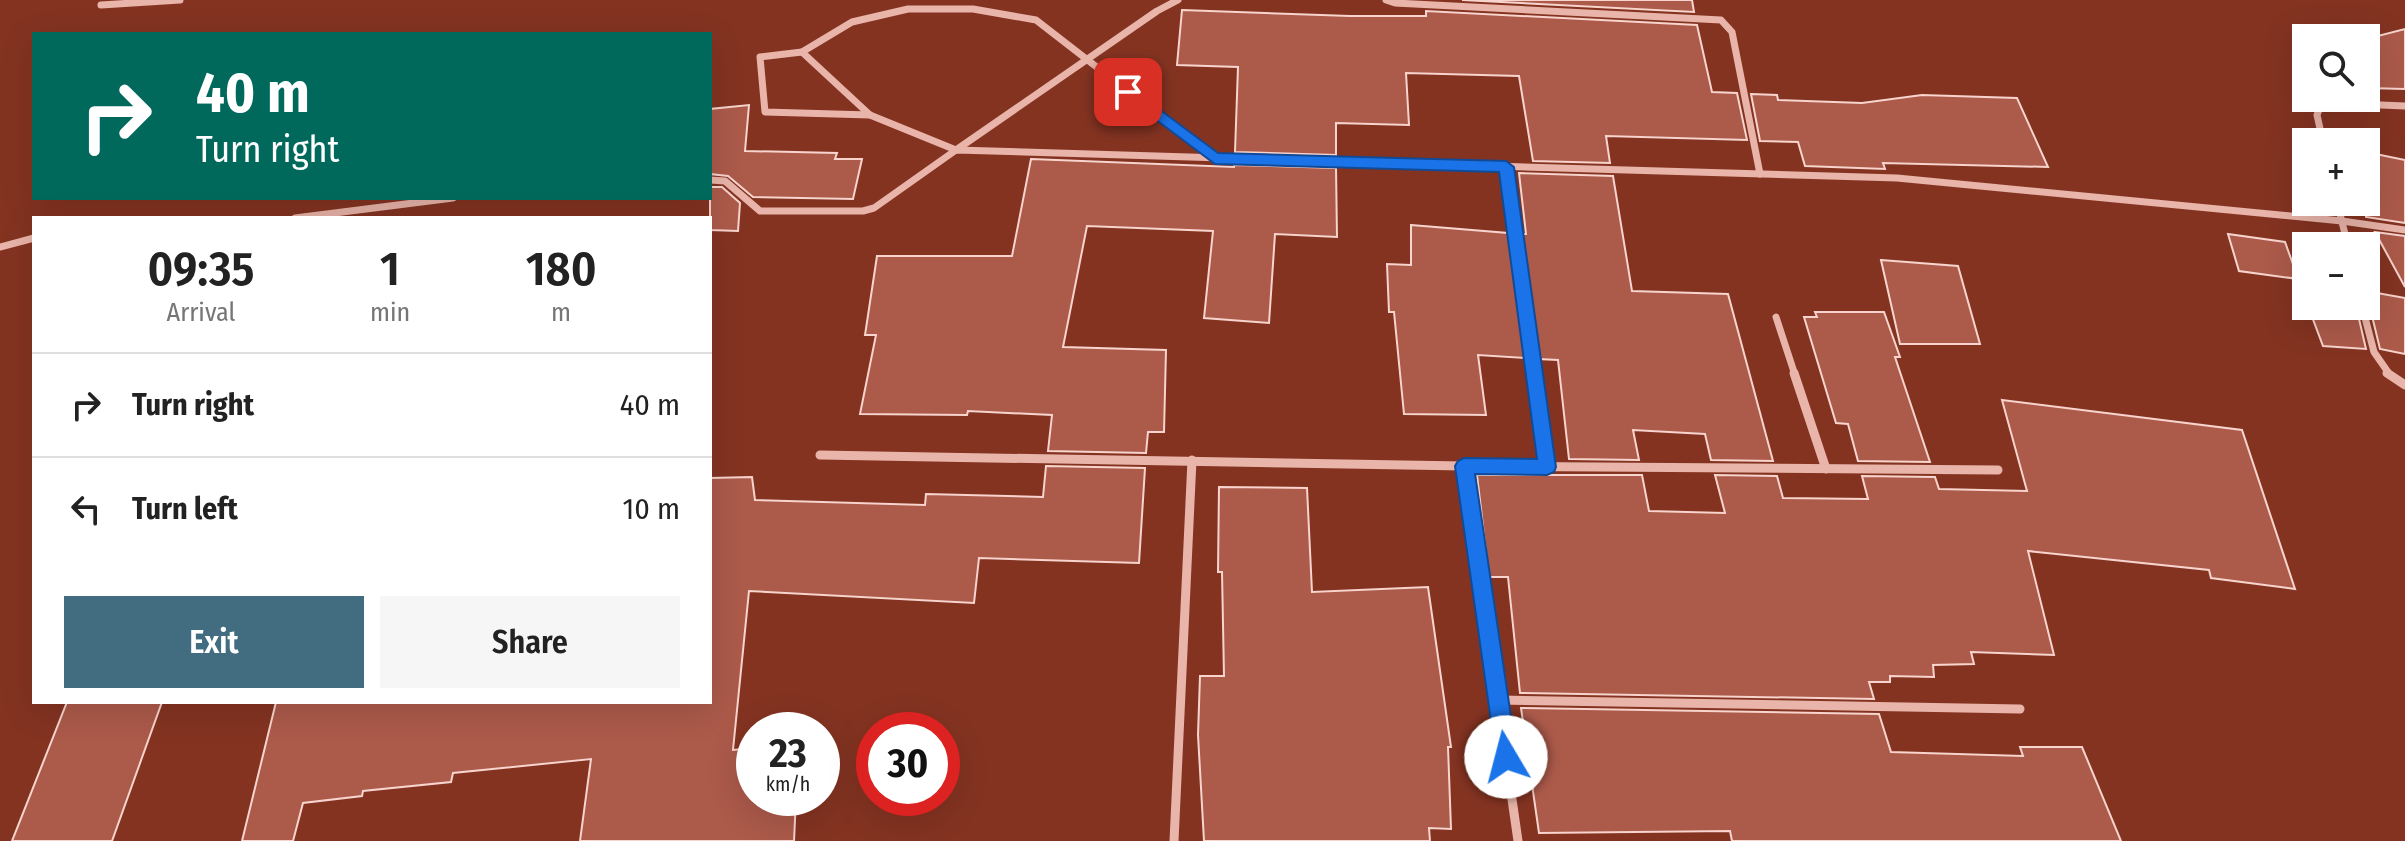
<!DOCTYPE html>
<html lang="en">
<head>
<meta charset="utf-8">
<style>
  :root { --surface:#fff; --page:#f6f6f6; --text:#222; --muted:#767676; --line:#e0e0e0; --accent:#426d81 }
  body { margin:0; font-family:"Fira Sans Condensed",sans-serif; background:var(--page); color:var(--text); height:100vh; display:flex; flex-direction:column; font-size:30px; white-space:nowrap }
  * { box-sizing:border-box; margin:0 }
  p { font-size:26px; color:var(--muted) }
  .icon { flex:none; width:44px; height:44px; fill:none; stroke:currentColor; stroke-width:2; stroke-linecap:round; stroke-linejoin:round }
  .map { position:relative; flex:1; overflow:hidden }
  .details { position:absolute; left:32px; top:216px; width:680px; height:488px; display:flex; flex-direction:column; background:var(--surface); border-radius:0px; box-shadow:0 8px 32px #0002 }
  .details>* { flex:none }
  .hud { position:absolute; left:32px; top:32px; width:680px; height:168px; border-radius:0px; box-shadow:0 8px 32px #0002; background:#00695c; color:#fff; overflow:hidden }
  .controls { position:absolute; left:2292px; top:24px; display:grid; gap:16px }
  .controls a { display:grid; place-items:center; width:88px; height:88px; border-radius:0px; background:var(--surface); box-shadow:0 8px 32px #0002; font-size:40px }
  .speed { position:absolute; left:736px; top:712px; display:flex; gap:16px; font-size:40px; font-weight:700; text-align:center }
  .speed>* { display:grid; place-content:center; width:104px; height:104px; border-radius:50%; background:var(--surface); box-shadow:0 8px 32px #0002; line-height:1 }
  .speed small { font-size:20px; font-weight:400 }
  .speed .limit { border:12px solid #d22; background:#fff; color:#111 }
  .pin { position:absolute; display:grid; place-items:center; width:68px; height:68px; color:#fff; margin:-34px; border-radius:16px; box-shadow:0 4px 12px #0006 }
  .me { position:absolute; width:88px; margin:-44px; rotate:352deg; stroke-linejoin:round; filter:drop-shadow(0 0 6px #0008) }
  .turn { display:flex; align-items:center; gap:28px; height:168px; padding:0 32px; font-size:36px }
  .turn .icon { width:104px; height:104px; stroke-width:2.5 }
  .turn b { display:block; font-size:56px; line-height:68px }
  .eta { display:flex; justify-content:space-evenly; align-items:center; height:136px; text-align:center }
  .eta b { font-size:48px; font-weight:600; line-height:56px }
  .button { display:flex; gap:16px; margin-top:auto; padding:16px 32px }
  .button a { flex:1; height:92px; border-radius:0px; background:var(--accent); color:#fff; font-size:32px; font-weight:600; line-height:92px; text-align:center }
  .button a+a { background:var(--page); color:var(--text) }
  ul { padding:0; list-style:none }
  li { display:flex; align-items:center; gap:24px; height:104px; padding:0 32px; border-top:2px solid var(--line) }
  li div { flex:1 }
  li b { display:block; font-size:30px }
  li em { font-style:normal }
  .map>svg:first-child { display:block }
  .building { fill:#ac5a4a; stroke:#f7d4cd; stroke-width:2 }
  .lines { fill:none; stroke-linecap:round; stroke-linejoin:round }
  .minor-far1 { stroke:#e9b4a9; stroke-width:7 }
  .minor { stroke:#e9b4a9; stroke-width:9 }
  .route { fill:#1a73e8; stroke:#114b97; stroke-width:2 }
</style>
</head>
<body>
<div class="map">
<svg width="2405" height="841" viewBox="0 0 2405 841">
  <rect width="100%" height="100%" fill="#843321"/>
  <g class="building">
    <path d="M1462,0h230l2,12z"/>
    <path d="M1182,10l168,6h76v-5l271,14 15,67 25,1 10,47 -141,-4 4,27 -77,-2 -14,-85 -113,-3 3,52 -73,-2v32l-101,-3 3,-85 -61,-2z"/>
    <path d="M2405,29v60l-39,-1v-49z"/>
    <path d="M1751,94l26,1 1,5 84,3 60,-8 95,3 31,69 -165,-4 2,6 -80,-3 -7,-24 -38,-1z"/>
    <path d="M749,105l-4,46 92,2 -2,6h27l-9,40 -100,-2 -25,-21 -18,-2v-65z"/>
    <path d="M2366,152l39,8v63l-39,-6z"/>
    <path d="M1031,159l203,8v-2l102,3 1,69 -62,-3 -6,89 -65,-5 9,-87 -126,-5 -24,121 103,3 -2,82h-16l-2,21 -98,-2 4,-36 -84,-4 -1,4 -107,-1 16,-79h-11l12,-79h135z"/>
    <path d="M1519,173l94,3 19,115 96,3 45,167 -62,-1 -6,-26 -72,-4 6,30 -70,-1 -11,-99 -20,-1 -16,-125h4z"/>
    <path d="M710,187h12l18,16 -2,28 -28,-1z"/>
    <path d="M1411,225l97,8 17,125 -47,-3 8,60 -82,-1 -10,-102h-5l-2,-48 24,1z"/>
    <path d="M2375,232l30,4v51z"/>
    <path d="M2228,234l57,8 13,36 8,2v21l-8,-22 -59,-8z"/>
    <path d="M1881,260l77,6 22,78h-80z"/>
    <path d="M2366,291l39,7v56l-25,-5z"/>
    <path d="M2308,306h48l10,43 -43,-3z"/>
    <path d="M1815,312h69l16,45h-5l35,105 -72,-1 -10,-37 -12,-1 -32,-106h13z"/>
    <path d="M2002,400l240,30 53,159 -84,-11 -2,-8 -181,-19 26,104 -83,-3 3,12 -41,1 1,12 -44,-1v6h-21l5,17 -354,-6 -12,-116h-19l-12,-102h165l7,36 76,2 -10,-38 62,1 6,22 85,1 -6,-23 73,1 4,12 88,2z"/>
    <path d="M1046,466l99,2 -6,95 -160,-5 -5,45 -225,-12 -16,159 21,-2v50h42l-2,43h-214l11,-82 -138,14 -2,9 -88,9 -1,5 -59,7 -10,38h-51l34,-139h434v-224l42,-1 3,23 170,5 1,-11 117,3z"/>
    <path d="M1219,487l88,1 5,104 116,-5 23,160h-3l3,82 -22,-1 1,13h-226l-6,-106 2,-59h24l-2,-104h-4z"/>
    <path d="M67,702h95l-50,139h-100z"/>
    <path d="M1521,708l358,6 12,38 132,4 -3,-9h62l39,94h-389l-2,-10 -191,2z"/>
  </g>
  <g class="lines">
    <g class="minor-far1">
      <path d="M1386,0l9,3 326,17 11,12 28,142"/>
      <path d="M101,5l79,-5"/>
      <path d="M802,52l50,-30 56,-13h65l63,11 178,138"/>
      <path d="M802,52l68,63 -105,-3 -5,-55z"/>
      <path d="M870,115l86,35 201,-139 21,-11"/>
      <path d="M2323,142l-6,-27 3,-8 14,-4 71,3"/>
      <path d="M1506,167l28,208"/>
      <path d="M710,180l15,1 35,30h103l11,-3 82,-58 941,28 445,43 63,9"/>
      <path d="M2337,202l11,44"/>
      <path d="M295,218l158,-20"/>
      <path d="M0,247l34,-9"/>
      <path d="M2362,306l12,46 16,23"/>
      <path d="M1776,317l19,58"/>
    </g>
    <g class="minor">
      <path d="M1534,373l13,94"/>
      <path d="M1794,373l32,96"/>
      <path d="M2387,373l18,12"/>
      <path d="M820,455l644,11 534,4"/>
      <path d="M1464,466l54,375"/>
      <path d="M1498,700l522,9"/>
      <path d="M1174,841l18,-381"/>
    </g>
  </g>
  <path class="route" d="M1128,86l90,67 288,8 8,6 42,300 -2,5 -7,3 -72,-1 42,283 -3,7 -8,3 -7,-3 -3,-7 -41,-291 3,-5 6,-3 73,1 -38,-287 -284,-8 -92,-69 -3,-3z"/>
</svg>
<div class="controls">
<a><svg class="icon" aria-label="search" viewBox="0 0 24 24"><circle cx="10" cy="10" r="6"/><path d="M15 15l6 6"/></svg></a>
<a>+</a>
<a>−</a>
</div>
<div class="speed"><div>23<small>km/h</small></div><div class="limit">30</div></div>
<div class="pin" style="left:1128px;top:92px;background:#d93025"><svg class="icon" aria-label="arrive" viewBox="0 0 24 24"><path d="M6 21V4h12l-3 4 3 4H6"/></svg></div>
<svg class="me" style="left:1506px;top:757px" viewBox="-20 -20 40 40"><circle r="19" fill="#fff"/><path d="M0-13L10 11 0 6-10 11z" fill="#1a73e8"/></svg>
<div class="hud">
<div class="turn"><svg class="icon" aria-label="right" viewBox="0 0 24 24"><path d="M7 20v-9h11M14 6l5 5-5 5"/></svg><div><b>40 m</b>Turn right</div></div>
</div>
<section class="details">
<div class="eta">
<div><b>09:35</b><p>Arrival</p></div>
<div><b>1</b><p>min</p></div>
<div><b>180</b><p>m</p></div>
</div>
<ul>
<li><svg class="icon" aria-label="right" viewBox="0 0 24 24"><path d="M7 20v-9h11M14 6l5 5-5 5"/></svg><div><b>Turn right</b></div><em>40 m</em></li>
<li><svg class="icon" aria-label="left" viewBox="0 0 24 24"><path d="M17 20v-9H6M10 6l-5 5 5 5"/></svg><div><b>Turn left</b></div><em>10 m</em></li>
</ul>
<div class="button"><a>Exit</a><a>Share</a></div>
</section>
</div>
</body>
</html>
